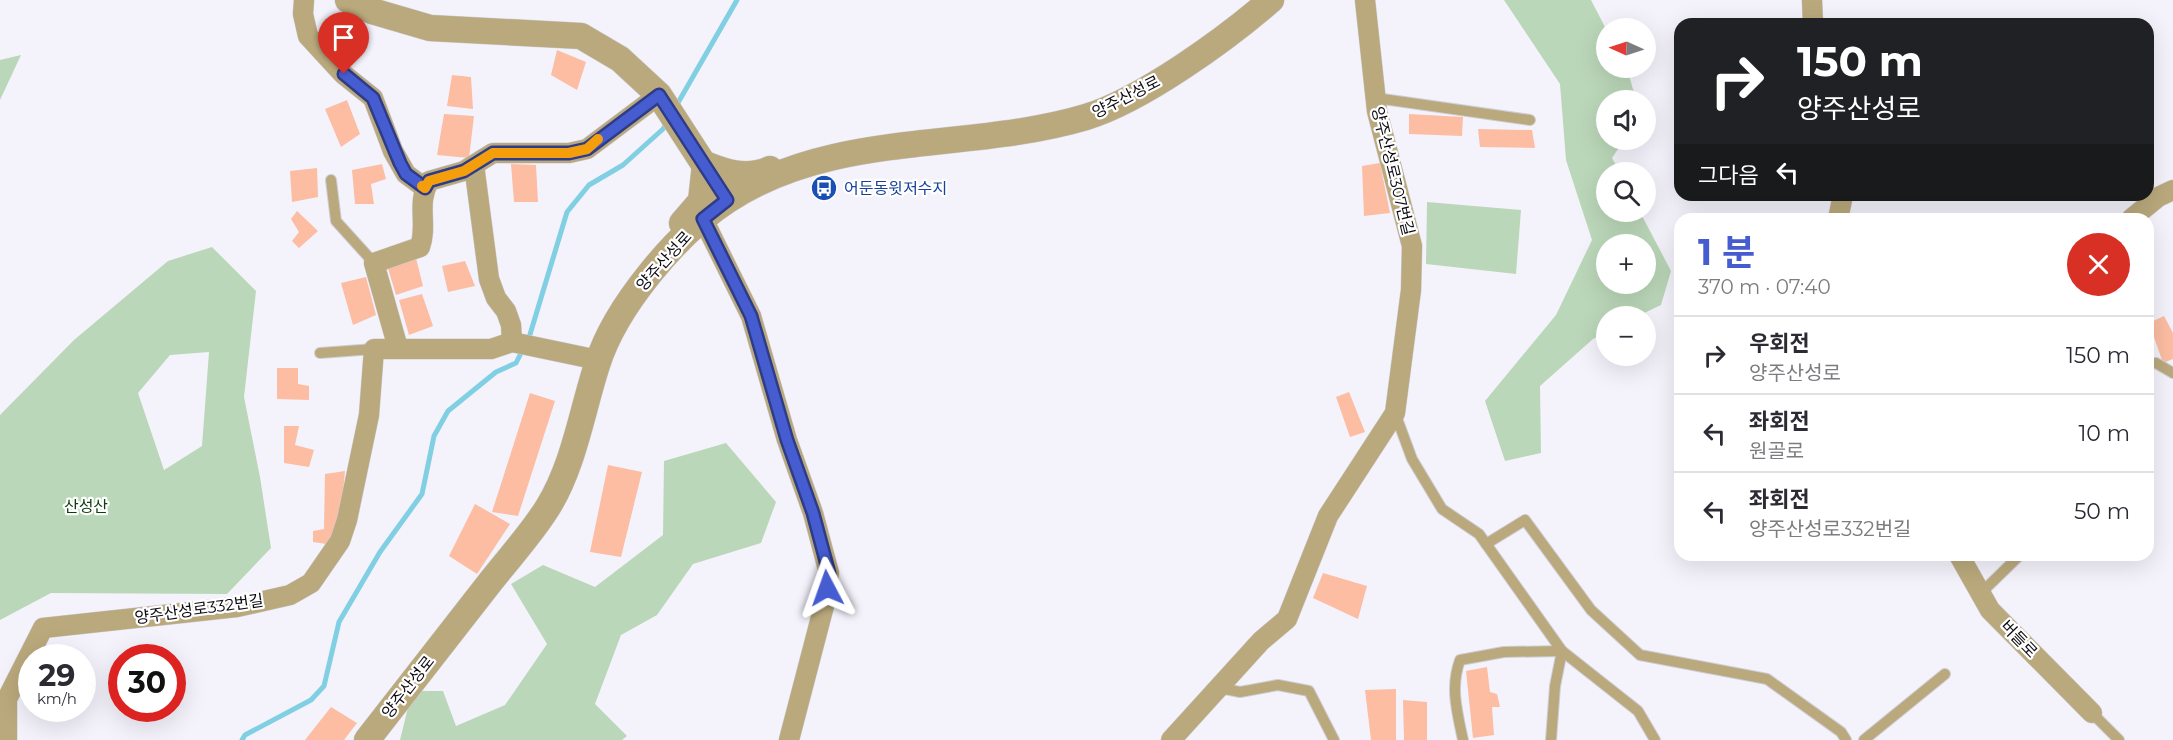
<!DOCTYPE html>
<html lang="ko">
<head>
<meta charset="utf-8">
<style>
  :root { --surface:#fff; --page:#f7f7f7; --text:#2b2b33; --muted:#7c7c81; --line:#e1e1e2; --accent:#465dd1 }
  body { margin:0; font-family:Montserrat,"Noto Sans KR",sans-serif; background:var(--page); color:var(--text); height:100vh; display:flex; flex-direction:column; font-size:22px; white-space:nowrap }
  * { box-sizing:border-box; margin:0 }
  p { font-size:20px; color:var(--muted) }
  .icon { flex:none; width:33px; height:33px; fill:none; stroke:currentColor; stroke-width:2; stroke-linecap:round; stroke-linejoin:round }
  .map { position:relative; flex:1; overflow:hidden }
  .details { position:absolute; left:1674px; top:213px; width:480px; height:348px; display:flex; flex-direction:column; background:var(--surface); border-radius:18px; box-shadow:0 6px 24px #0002 }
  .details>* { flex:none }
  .hud { position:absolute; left:1674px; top:18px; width:480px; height:183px; border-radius:18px; box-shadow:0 6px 24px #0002; background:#202124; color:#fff; overflow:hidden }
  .needle { width:39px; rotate:273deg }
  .buttons { position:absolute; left:1596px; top:18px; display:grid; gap:12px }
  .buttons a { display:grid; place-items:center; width:60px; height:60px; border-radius:50%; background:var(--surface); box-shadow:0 6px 24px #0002; font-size:30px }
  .speed { position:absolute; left:18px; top:644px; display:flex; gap:12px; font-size:30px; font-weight:700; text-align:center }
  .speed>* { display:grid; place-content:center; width:78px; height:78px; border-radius:50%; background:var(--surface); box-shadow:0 6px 24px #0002; line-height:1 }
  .speed small { font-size:15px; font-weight:400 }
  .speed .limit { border:9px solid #d22; background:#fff; color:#111 }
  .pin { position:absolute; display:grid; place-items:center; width:51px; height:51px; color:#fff; margin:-62px -26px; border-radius:50% 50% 50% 0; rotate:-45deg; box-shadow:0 0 6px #0007 }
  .pin .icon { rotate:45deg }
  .me { position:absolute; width:66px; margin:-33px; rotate:356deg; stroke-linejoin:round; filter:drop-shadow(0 0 4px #0008) }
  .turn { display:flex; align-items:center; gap:21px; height:126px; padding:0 24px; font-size:27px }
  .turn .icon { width:78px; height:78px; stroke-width:2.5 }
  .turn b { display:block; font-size:42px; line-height:51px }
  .then { display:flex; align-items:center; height:57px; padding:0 24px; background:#0003; gap:12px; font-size:22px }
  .round { display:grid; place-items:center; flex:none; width:63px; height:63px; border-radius:32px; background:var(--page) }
  .headline { display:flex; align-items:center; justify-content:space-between; height:102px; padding:0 24px }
  h1 { font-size:36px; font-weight:700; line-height:45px; color:var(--accent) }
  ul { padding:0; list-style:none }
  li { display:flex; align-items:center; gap:18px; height:78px; padding:0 24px; border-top:2px solid var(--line) }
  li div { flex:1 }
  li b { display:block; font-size:22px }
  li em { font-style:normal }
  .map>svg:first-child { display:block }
  .green { fill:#bbd7b9; fill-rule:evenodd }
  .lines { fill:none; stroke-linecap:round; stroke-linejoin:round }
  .stream { stroke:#80cfe2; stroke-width:5 }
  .building { fill:#fcbda3 }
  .service-casing { stroke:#cfced7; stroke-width:12 }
  .minor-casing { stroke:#cfced7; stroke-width:21 }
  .tertiary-casing { stroke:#cfced7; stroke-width:27 }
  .service { stroke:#baa97c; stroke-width:10 }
  .minor { stroke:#baa97c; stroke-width:20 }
  .tertiary { stroke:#baa97c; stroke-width:26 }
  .route-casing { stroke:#2e3c88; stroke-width:15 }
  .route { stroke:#465dd1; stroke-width:10 }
  .slow { stroke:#f59e0b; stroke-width:10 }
  .labels { text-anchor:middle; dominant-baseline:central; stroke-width:4.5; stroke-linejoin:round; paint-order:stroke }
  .street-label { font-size:16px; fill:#0c0b12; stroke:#fff }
  .transit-label { font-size:16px; fill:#164399; stroke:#fff; text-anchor:start }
  .park-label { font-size:16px; fill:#0e3d0f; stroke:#fff }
</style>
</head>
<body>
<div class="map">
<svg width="2173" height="740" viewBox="0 0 2173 740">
  <rect width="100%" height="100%" fill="#f4f3fc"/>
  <g class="green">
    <path d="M1504,0h87l15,29v39h21l9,32h-30v40h18l-12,18 8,14h-14v40h34l31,59 -10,34 -23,11h-32v16l-13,7 -53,47 1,67 -36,8 -20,-60 71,-86 36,-75 -26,-80 -6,-76zM1606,244h40v40h-40z"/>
    <path d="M21,55l-21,45v-40z"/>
    <path d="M1427,202l94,8 -5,64 -90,-10z"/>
    <path d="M212,247l44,44 -12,106 16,80 11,71 -44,46 -176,-1 -51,27v-205l74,-75 94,-79zM209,352l-7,94 -38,24 -26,-77 32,-38z"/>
    <path d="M726,443l50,59 -15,41 -68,21 -36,51 -36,20 -26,69 32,32 -5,4h-222l12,-49h31l13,35 49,-21 42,-61 -36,-60 32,-19 52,22 68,-52 1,-74z"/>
  </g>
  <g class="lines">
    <g class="stream">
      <path d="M675,108l62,-108"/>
      <path d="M528,341l39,-129 22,-27 34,-20 40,-36 5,-8"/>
      <path d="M242,740l3,-5 66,-35 13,-14 15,-64 41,-70 42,-58 12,-58 14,-25 48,-39 20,-9 7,-14"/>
    </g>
  </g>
  <g class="building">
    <path d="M557,50l29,12 -9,28 -26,-15z"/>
    <path d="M452,75l19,2 2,32 -26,-3z"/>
    <path d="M347,100l13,34 -19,13 -16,-38z"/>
    <path d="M444,114l30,2 -5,42 -32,-3z"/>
    <path d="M1409,114l54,3 -1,19 -53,-2z"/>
    <path d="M1478,129l54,1 3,18 -55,-1z"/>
    <path d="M1380,163l10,50 -26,3 -2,-50z"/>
    <path d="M382,164l4,15 -15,5 3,20h-19l-3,-34z"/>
    <path d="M511,164l25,1 2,37h-24z"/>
    <path d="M317,168l1,29 -26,5 -2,-31z"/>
    <path d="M297,211l21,20 -19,17 -7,-7 7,-9 -8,-13z"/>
    <path d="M415,254l8,32 -27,9 -10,-33z"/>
    <path d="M465,261l10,25 -27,6 -6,-26z"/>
    <path d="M366,277l10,38 -23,10 -12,-42z"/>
    <path d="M422,294l11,32 -24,9 -10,-35z"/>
    <path d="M2164,316l9,17v26l-10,4 -14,-40z"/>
    <path d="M277,368h21v16l11,2v14l-32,-1z"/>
    <path d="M1349,392l16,40 -15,5 -14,-40z"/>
    <path d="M530,393l25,8 -37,115 -26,-4z"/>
    <path d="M284,426h15l-4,19 19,5 -5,17 -25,-4z"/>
    <path d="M608,465l34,7 -21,85 -31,-5z"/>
    <path d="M345,471l-5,53 -7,21 -20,-3v-11l11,-2 1,-55z"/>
    <path d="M475,504l35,20 -33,50 -28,-18z"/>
    <path d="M1323,573l44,13 -9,33 -45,-21z"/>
    <path d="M1487,667l3,25 7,2 3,13h-8l2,28 -21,3 -7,-67z"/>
    <path d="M1396,689v51h-25l-6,-50z"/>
    <path d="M1403,700l24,2v38h-23z"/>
    <path d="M331,707l26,16 -13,17h-39z"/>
  </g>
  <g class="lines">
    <g class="service-casing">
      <g id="service">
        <path d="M1376,98l154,22"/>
        <path d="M331,180l5,41 38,42"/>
        <path d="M320,353l54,-4"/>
        <path d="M2148,364l8,-1 17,10"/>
        <path d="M1395,413l17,46 30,50 37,25 83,117 76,60 17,29"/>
        <path d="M1486,544l39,-24 66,90 49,45 127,24 74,53 5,8"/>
        <path d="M1981,593l39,-38"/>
        <path d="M1220,688l20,4 38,-7 31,6 25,49"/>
        <path d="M2092,713l27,27"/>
        <path d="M1463,740c-6,-28 -13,-53 -3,-80l44,-8 58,-1"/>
        <path d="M1551,740l4,-54 7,-35"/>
        <path d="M1864,740l81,-66"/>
      </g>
    </g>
    <g class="minor-casing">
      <g id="minor">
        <path d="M304,0l-1,14 5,22 35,38 30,24 20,53 13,23 19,14"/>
        <path d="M1812,0l1,24"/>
        <path d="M474,165l15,114 7,19 10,13 5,14 1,17"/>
        <path d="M703,219l48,97 36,124 26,73 16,60 -4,29 -36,138"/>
        <path d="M1838,219l5,-24"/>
        <path d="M2131,219l27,-22 15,-7"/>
        <path d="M398,348l-24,-85 46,-16c8,-23 -4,-43 9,-66l35,-10 29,-18h76l18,-4 72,-54"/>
        <path d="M1959,555l31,55 102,103"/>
        <path d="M7,740v-41l36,-71 194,-21 53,-12 21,-12 29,-42 7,-21 22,-105 5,-66h117l21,-7 86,18"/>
        <path d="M1171,740l90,-99 26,-22 41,-103 67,-103 16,-123 1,-44 -35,-135 -12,-111"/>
      </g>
    </g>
    <g class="tertiary-casing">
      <g id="tertiary">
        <path d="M348,0l24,11 58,17 151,8 39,23 39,36 68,105"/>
        <path d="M682,223l19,-22 4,-37c22,9 42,15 65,5"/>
        <path d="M367,740c41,-53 83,-106 124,-159 19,-24 41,-48 57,-74 26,-42 34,-96 49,-142 18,-58 80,-132 131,-165 107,-70 241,-48 358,-83 56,-17 140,-78 185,-117"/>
      </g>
    </g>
    <use href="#service" class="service"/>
    <use href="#minor" class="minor"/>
    <use href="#tertiary" class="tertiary"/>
  </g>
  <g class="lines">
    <g class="route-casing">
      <path id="route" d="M344,74l29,24 27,65 6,11 19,14 4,-7 35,-10 29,-18h76l18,-4 72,-54 68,105 -24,19 48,97 36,124 26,73 16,60 -2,15"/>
    </g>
    <use href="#route" class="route"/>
    <path class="slow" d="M422,186l3,2 4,-7 35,-10 29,-18h76l18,-4 11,-10"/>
  </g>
  <defs>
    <g id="bus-disc" transform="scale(1.35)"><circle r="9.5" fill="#1a4fb4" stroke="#fff"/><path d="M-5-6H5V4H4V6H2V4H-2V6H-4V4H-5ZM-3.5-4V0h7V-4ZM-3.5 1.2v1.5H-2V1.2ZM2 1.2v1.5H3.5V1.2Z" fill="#fff"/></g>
  </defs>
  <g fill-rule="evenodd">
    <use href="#bus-disc" x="824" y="188"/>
  </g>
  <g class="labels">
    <g class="street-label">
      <text transform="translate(1126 97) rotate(-27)">양주산성로</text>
      <text transform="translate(1393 171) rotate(76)">양주산성로307번길</text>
      <text transform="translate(664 261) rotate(-48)">양주산성로</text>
      <text transform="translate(199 609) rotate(-8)">양주산성로332번길</text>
      <text transform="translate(2019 639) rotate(46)">버들로</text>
      <text transform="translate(408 687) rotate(-52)">양주산성로</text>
    </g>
    <g class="transit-label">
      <text x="844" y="188">어둔동윗저수지</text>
    </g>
    <g class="park-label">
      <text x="86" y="506">산성산</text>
    </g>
  </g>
</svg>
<div class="buttons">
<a><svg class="needle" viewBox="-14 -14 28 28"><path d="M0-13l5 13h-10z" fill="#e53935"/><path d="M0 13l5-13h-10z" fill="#7c7c81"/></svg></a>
<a><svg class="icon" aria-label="sound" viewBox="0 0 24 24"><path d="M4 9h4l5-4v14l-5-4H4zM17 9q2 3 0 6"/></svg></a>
<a><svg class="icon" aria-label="search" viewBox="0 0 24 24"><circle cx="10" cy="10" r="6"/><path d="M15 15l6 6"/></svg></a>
<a>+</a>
<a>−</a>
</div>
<div class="speed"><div>29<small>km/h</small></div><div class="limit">30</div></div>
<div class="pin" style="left:344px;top:74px;background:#d93025"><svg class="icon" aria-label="arrive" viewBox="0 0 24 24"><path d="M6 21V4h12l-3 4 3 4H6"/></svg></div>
<svg class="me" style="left:827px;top:588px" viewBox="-20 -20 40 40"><path d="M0-17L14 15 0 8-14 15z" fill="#465dd1" stroke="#fff" stroke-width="4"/></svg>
<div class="hud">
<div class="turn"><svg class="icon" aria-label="right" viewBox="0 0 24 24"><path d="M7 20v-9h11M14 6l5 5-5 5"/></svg><div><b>150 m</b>양주산성로</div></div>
<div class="then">그다음<svg class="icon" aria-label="left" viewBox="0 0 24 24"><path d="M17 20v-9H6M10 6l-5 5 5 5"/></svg></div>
</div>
<section class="details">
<div class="headline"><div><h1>1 분</h1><p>370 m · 07:40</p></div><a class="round" style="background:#d93025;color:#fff"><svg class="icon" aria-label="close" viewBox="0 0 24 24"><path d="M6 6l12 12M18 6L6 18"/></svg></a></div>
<ul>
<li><svg class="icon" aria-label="right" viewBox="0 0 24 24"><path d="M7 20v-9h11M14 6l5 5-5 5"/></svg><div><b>우회전</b><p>양주산성로</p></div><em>150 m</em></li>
<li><svg class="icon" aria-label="left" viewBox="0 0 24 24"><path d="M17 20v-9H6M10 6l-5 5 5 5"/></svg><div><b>좌회전</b><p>원골로</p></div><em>10 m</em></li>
<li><svg class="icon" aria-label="left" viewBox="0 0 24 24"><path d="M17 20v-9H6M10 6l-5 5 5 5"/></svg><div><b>좌회전</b><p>양주산성로332번길</p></div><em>50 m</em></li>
</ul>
</section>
</div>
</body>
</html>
